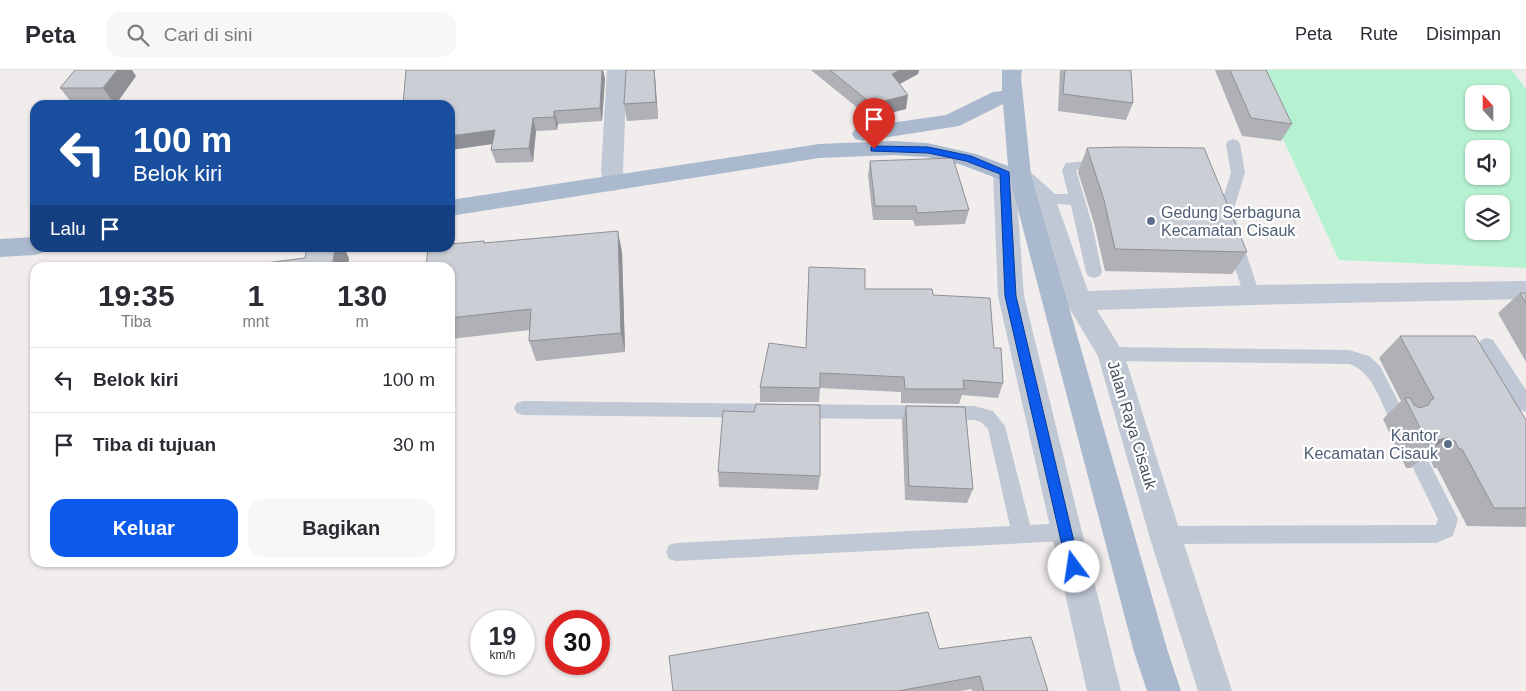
<!DOCTYPE html>
<html lang="id">
<head>
<meta charset="utf-8">
<style>
  :root { --surface:#fff; --page:#f7f7f7; --text:#2b2b33; --muted:#7c7c81; --line:#e1e1e2; --accent:#0b5aec }
  body { margin:0; font-family:Arial,sans-serif; background:var(--page); color:var(--text); height:100vh; display:flex; flex-direction:column; font-size:19px; white-space:nowrap }
  * { box-sizing:border-box; margin:0 }
  p { font-size:16px; color:var(--muted) }
  .icon { flex:none; width:28px; height:28px; fill:none; stroke:currentColor; stroke-width:2; stroke-linecap:round; stroke-linejoin:round }
  .map { position:relative; flex:1; overflow:hidden }
  .drawer { position:absolute; left:30px; top:192px; width:425px; height:305px; display:flex; flex-direction:column; background:var(--surface); border-radius:15px; box-shadow:0 1px 4px #0004 }
  .drawer>* { flex:none }
  .hud { position:absolute; left:30px; top:30px; width:425px; height:152px; border-radius:15px; box-shadow:0 1px 4px #0004; background:#1a4fa0; color:#fff; overflow:hidden }
  .needle { width:32px; rotate:339deg }
  .buttons { position:absolute; left:1465px; top:15px; display:grid; gap:10px }
  .buttons a { display:grid; place-items:center; width:45px; height:45px; border-radius:10px; background:var(--surface); box-shadow:0 1px 4px #0004; font-size:25px }
  .speed { position:absolute; left:470px; top:540px; display:flex; gap:10px; font-size:25px; font-weight:700; text-align:center }
  .speed>* { display:grid; place-content:center; width:65px; height:65px; border-radius:50%; background:var(--surface); box-shadow:0 1px 4px #0004; line-height:1 }
  .speed small { font-size:12px; font-weight:400 }
  .speed .limit { border:8px solid #d22; background:#fff; color:#111 }
  .pin { position:absolute; display:grid; place-items:center; width:42px; height:42px; color:#fff; margin:-51px -21px; border-radius:50% 50% 50% 0; rotate:-45deg; box-shadow:0 0 5px #0007 }
  .pin .icon { rotate:45deg }
  .me { position:absolute; width:55px; margin:-28px; rotate:346deg; stroke-linejoin:round; filter:drop-shadow(0 0 4px #0008) }
  .turn { display:flex; align-items:center; gap:18px; height:105px; padding:0 20px; font-size:22px }
  .turn .icon { width:65px; height:65px; stroke-width:2.5 }
  .turn b { display:block; font-size:35px; line-height:42px }
  .then { display:flex; align-items:center; height:48px; padding:0 20px; background:#0003; gap:10px; font-size:19px }
  .eta { display:flex; justify-content:space-evenly; align-items:center; height:85px; text-align:center }
  .eta b { font-size:30px; font-weight:700; line-height:35px }
  .primary-button { display:flex; gap:10px; margin-top:auto; padding:10px 20px }
  .primary-button a { flex:1; height:58px; border-radius:15px; background:var(--accent); color:#fff; font-size:20px; font-weight:700; line-height:58px; text-align:center }
  .primary-button a+a { background:var(--page); color:var(--text) }
  ul { padding:0; list-style:none }
  li { display:flex; align-items:center; gap:15px; height:65px; padding:0 20px; border-top:1px solid var(--line) }
  li div { flex:1 }
  li b { display:block; font-size:19px }
  li em { font-style:normal }
  header { display:flex; align-items:center; gap:30px; box-sizing:border-box; height:70px; padding:0 25px; background:var(--surface); border-bottom:1px solid var(--line) }
  header strong { font-size:24px }
  nav { display:flex; gap:28px; margin-inline-start:auto; font-size:18px }
  .search { width:350px; height:45px; background:var(--page); display:flex; align-items:center; gap:12px; box-sizing:border-box; padding:0 18px; border-radius:15px; color:var(--muted); font-size:19px }
  .map>svg:first-child { display:block }
  .green { fill:#b6f2d2; fill-rule:evenodd }
  .lines { fill:none; stroke-linecap:round; stroke-linejoin:round }
  .lane { fill:#bfc8d4; fill-rule:evenodd }
  .street { fill:#bfc8d4; fill-rule:evenodd }
  .primary { fill:#aab9ce; fill-rule:evenodd }
  .wall { fill:#afb1b7 }
  .shaded-wall { fill:#8e9095 }
  .building { fill:#cbced5; stroke:#8e9095 }
  .route { fill:#0b5aec; stroke:#073a99 }
  .service-dot { fill:#5c6f8a; stroke:#fff; stroke-width:2 }
  .labels { text-anchor:middle; dominant-baseline:central; stroke-width:4.5; stroke-linejoin:round; paint-order:stroke }
  .service-label { font-size:16px; fill:#4e5e75; stroke:#fff; text-anchor:start }
  .street-label { font-size:16px; fill:#444e5c; stroke:#fff }
</style>
</head>
<body>
<header>
<strong>Peta</strong>
<div class="search"><svg class="icon" aria-label="search" viewBox="0 0 24 24"><circle cx="10" cy="10" r="6"/><path d="M15 15l6 6"/></svg>Cari di sini</div>
<nav><a>Peta</a><a>Rute</a><a>Disimpan</a></nav>
</header>
<div class="map">
<svg width="1526" height="621" viewBox="0 0 1526 621">
  <rect width="100%" height="100%" fill="#f0edec"/>
  <path class="green" d="M1251,0h261l14,19v179l-187,-8zM1474,24h27v27h-27zM1474,79h27v27h-27zM1474,134h27v27h-27z"/>
  <g class="lines">
    <g class="lane">
      <path d="M1233,69l5,2 2,3 5,29 -10,32 2,21 23,69 -2,4 -6,2 -6,-2 -2,-4 -23,-69v-21l10,-32 -5,-29 2,-3z"/>
      <path d="M1104,89l5,2 2,3 -2,3 -33,3 16,54 10,48 -2,4 -6,2 -6,-2 -2,-4 -15,-67 -31,-3 -2,-4 2,-4h28l-6,-24 4,-7z"/>
      <path d="M1487,268l6,2 33,50v22l-6,-2 -41,-65 2,-5z"/>
      <path d="M1111,277l238,3 20,6 11,10 27,53 -3,5 -6,3 -6,-3c-11,-20 -19,-53 -43,-60l-238,-3 -6,-2 -3,-5 3,-5z"/>
      <path d="M523,331l451,5 19,5 12,15 25,99 35,-2 7,3 3,6 -3,6 -7,3 -389,20 -7,-2 -3,-7 3,-7 7,-2 334,-17 -22,-97 -7,-7 -7,-2 -451,-5 -6,-2 -3,-5 3,-5z"/>
      <path d="M1422,390l7,2 29,57 -5,17 -17,7 -271,1 -7,-3 -3,-6 3,-6 7,-3 271,-1 2,-6 -25,-51 2,-6z"/>
    </g>
    <g class="street">
      <path d="M607,0h20l-4,101 2,12 -3,5 -8,3 -8,-3 -3,-5 -2,-12z"/>
      <path d="M1004,95l9,4 7,-2 8,3 25,22 35,99 164,-6 274,-4v18l-274,6 -155,5 27,44 57,181 51,156h-34l-49,-156 -51,-179 -33,-55 -31,-100 -18,-17 8,112 97,395h-34l-89,-395 -5,-123 3,-5z"/>
    </g>
    <g class="primary">
      <path d="M1002,0h20l-1,7 10,98 137,477 13,39h-34l-13,-39 -124,-473 -6,2 -42,-16 -35,-8 -34,-2 -74,3 -369,58v-16l369,-56 74,-3 34,2 49,11 32,12 -5,-62 -44,22 -96,15 -8,-2 -3,-5 3,-5 8,-2 83,-12 47,-23 9,-1z"/>
      <path d="M35,167v11h11l-2,4 -9,3 -35,2v-18z"/>
    </g>
  </g>
  <g class="wall">
    <path d="M406,0h197l2,9 -3,42 -44,3 -1,6 -21,1 -3,31 -37,1 -5,-13 1,-6 -42,6v-45z"/>
    <path d="M811,0h108l-1,4 -18,10 6,25 -36,9z"/>
    <path d="M1060,0h71l2,33 -7,17 -68,-9z"/>
    <path d="M1215,0h51l26,54 -11,17 -39,-5z"/>
    <path d="M136,6l-20,28 1,1h-58l12,-3 -11,-14z"/>
    <path d="M655,6l3,43 -31,2 -3,-17z"/>
    <path d="M1087,78l160,104 -15,22 -127,-3 -11,-48 -16,-51z"/>
    <path d="M870,91l99,49 -4,14 -50,2 -2,-6h-40l-5,-45z"/>
    <path d="M484,171l1,2 137,9 3,100 -89,9 -7,-20 1,-11 -80,9v-71z"/>
    <path d="M809,197l56,22 68,6 61,53 9,35 -5,15 -36,-3 -3,9 -58,-1v-11l-81,-4 -1,14h-59v-15l46,-39z"/>
    <path d="M1520,223h6v69l-28,-49z"/>
    <path d="M1400,266l126,84v107l-59,-1 -30,-58h-3l-3,-7 -8,-3 -12,10h-5l-23,-49 18,-18 -22,-43z"/>
    <path d="M906,336l67,83 -6,14 -62,-3 -3,-79z"/>
    <path d="M718,402l102,4 -2,14 -99,-3z"/>
    <path d="M939,579l109,42h-76v-2l-12,2h-287z"/>
  </g>
  <g class="shaded-wall">
    <path d="M117,0h15l4,6 -20,28 1,1h-4l1,-2 -11,-15z"/>
    <path d="M602,0h1l2,9 -3,42 -2,-13z"/>
    <path d="M654,0h1v6l3,43 -2,-17z"/>
    <path d="M900,0h19l-1,4 -28,15 2,-15z"/>
    <path d="M908,25l-2,14 -36,9 2,-14z"/>
    <path d="M554,41l4,13 -1,6 -3,-13z"/>
    <path d="M533,48l3,13 -3,31 -4,-14z"/>
    <path d="M495,60l4,13 -49,7v-14z"/>
    <path d="M618,161l4,21 3,100 -4,-19z"/>
    <path d="M335,178h9l5,10 -1,10h-16z"/>
    <path d="M203,193l4,5h-5z"/>
    <path d="M1447,368l-13,10 4,-8z"/>
  </g>
  <g class="building">
    <path d="M75,0h42l-14,18h-43z"/>
    <path d="M406,0h196l-2,38 -46,3v6l-21,1 -4,30 -38,2 4,-20 -45,6v-31h-47z"/>
    <path d="M626,0h28l2,32 -32,2z"/>
    <path d="M830,0h70l-8,4 16,21 -36,9z"/>
    <path d="M1065,0h66l2,33 -70,-9z"/>
    <path d="M1230,0h36l26,54 -41,-6z"/>
    <path d="M115,32l-2,3h-54l2,-2z"/>
    <path d="M1121,77l83,1 43,104 -132,-3 -11,-49 -17,-52z"/>
    <path d="M953,88l16,52 -52,3 -1,-7h-41l-5,-45z"/>
    <path d="M618,161l3,102 -92,8 2,-32 -81,9v-50h-24l2,-20h22v-4l34,-3v2z"/>
    <path d="M307,178h28l-3,20h-106l79,-10z"/>
    <path d="M203,193l-1,5h-35z"/>
    <path d="M809,197l56,2v20h67l1,6 57,3 4,50h7l2,35 -40,-3 1,9h-59l-1,-12 -84,-4v15l-60,-1 9,-44 37,5z"/>
    <path d="M1520,223h6v10z"/>
    <path d="M1400,266h75l51,84v88h-32l-32,-59h-3l-4,-8 -8,-3 -9,2 -3,8h-5l-25,-50h5l4,7 6,3 8,-3 4,-6h2z"/>
    <path d="M756,334l64,1v71l-102,-4 5,-61 31,1z"/>
    <path d="M906,336l59,1 8,82 -64,-3z"/>
    <path d="M928,542l11,37 92,-12 17,54h-64l-4,-15 -82,15h-225l-4,-35z"/>
  </g>
  <path class="route" d="M874,76l54,1 43,9 38,16 7,124 64,271 -1,4 -5,2 -5,-2 -2,-4 -62,-271 -5,-122 -34,-13 -38,-8 -57,-2v-4z"/>
  <g class="service-dot">
    <circle cx="1151" cy="151" r="5"/>
    <circle cx="1448" cy="374" r="5"/>
  </g>
  <g class="labels">
    <g class="service-label">
      <text x="1161" y="142">Gedung Serbaguna<tspan x="1161" dy="18">Kecamatan Cisauk</tspan></text>
      <text x="1438" y="365" text-anchor="end">Kantor<tspan x="1438" dy="18">Kecamatan Cisauk</tspan></text>
    </g>
    <g class="street-label">
      <text transform="translate(1132 355) rotate(73)">Jalan Raya Cisauk</text>
    </g>
  </g>
</svg>
<div class="buttons">
<a><svg class="needle" viewBox="-14 -14 28 28"><path d="M0-13l5 13h-10z" fill="#e53935"/><path d="M0 13l5-13h-10z" fill="#7c7c81"/></svg></a>
<a><svg class="icon" aria-label="sound" viewBox="0 0 24 24"><path d="M4 9h4l5-4v14l-5-4H4zM17 9q2 3 0 6"/></svg></a>
<a><svg class="icon" aria-label="layers" viewBox="0 0 24 24"><path d="M12 4l9 5-9 5-9-5zM3 14l9 5 9-5"/></svg></a>
</div>
<div class="speed"><div>19<small>km/h</small></div><div class="limit">30</div></div>
<div class="pin" style="left:874px;top:79px;background:#d93025"><svg class="icon" aria-label="arrive" viewBox="0 0 24 24"><path d="M6 21V4h12l-3 4 3 4H6"/></svg></div>
<svg class="me" style="left:1074px;top:497px" viewBox="-20 -20 40 40"><circle r="19" fill="#fff"/><path d="M0-13L10 11 0 6-10 11z" fill="#0b5aec"/></svg>
<div class="hud">
<div class="turn"><svg class="icon" aria-label="left" viewBox="0 0 24 24"><path d="M17 20v-9H6M10 6l-5 5 5 5"/></svg><div><b>100 m</b>Belok kiri</div></div>
<div class="then">Lalu<svg class="icon" aria-label="arrive" viewBox="0 0 24 24"><path d="M6 21V4h12l-3 4 3 4H6"/></svg></div>
</div>
<section class="drawer">
<div class="eta">
<div><b>19:35</b><p>Tiba</p></div>
<div><b>1</b><p>mnt</p></div>
<div><b>130</b><p>m</p></div>
</div>
<ul>
<li><svg class="icon" aria-label="left" viewBox="0 0 24 24"><path d="M17 20v-9H6M10 6l-5 5 5 5"/></svg><div><b>Belok kiri</b></div><em>100 m</em></li>
<li><svg class="icon" aria-label="arrive" viewBox="0 0 24 24"><path d="M6 21V4h12l-3 4 3 4H6"/></svg><div><b>Tiba di tujuan</b></div><em>30 m</em></li>
</ul>
<div class="primary-button"><a>Keluar</a><a>Bagikan</a></div>
</section>
</div>
</body>
</html>
